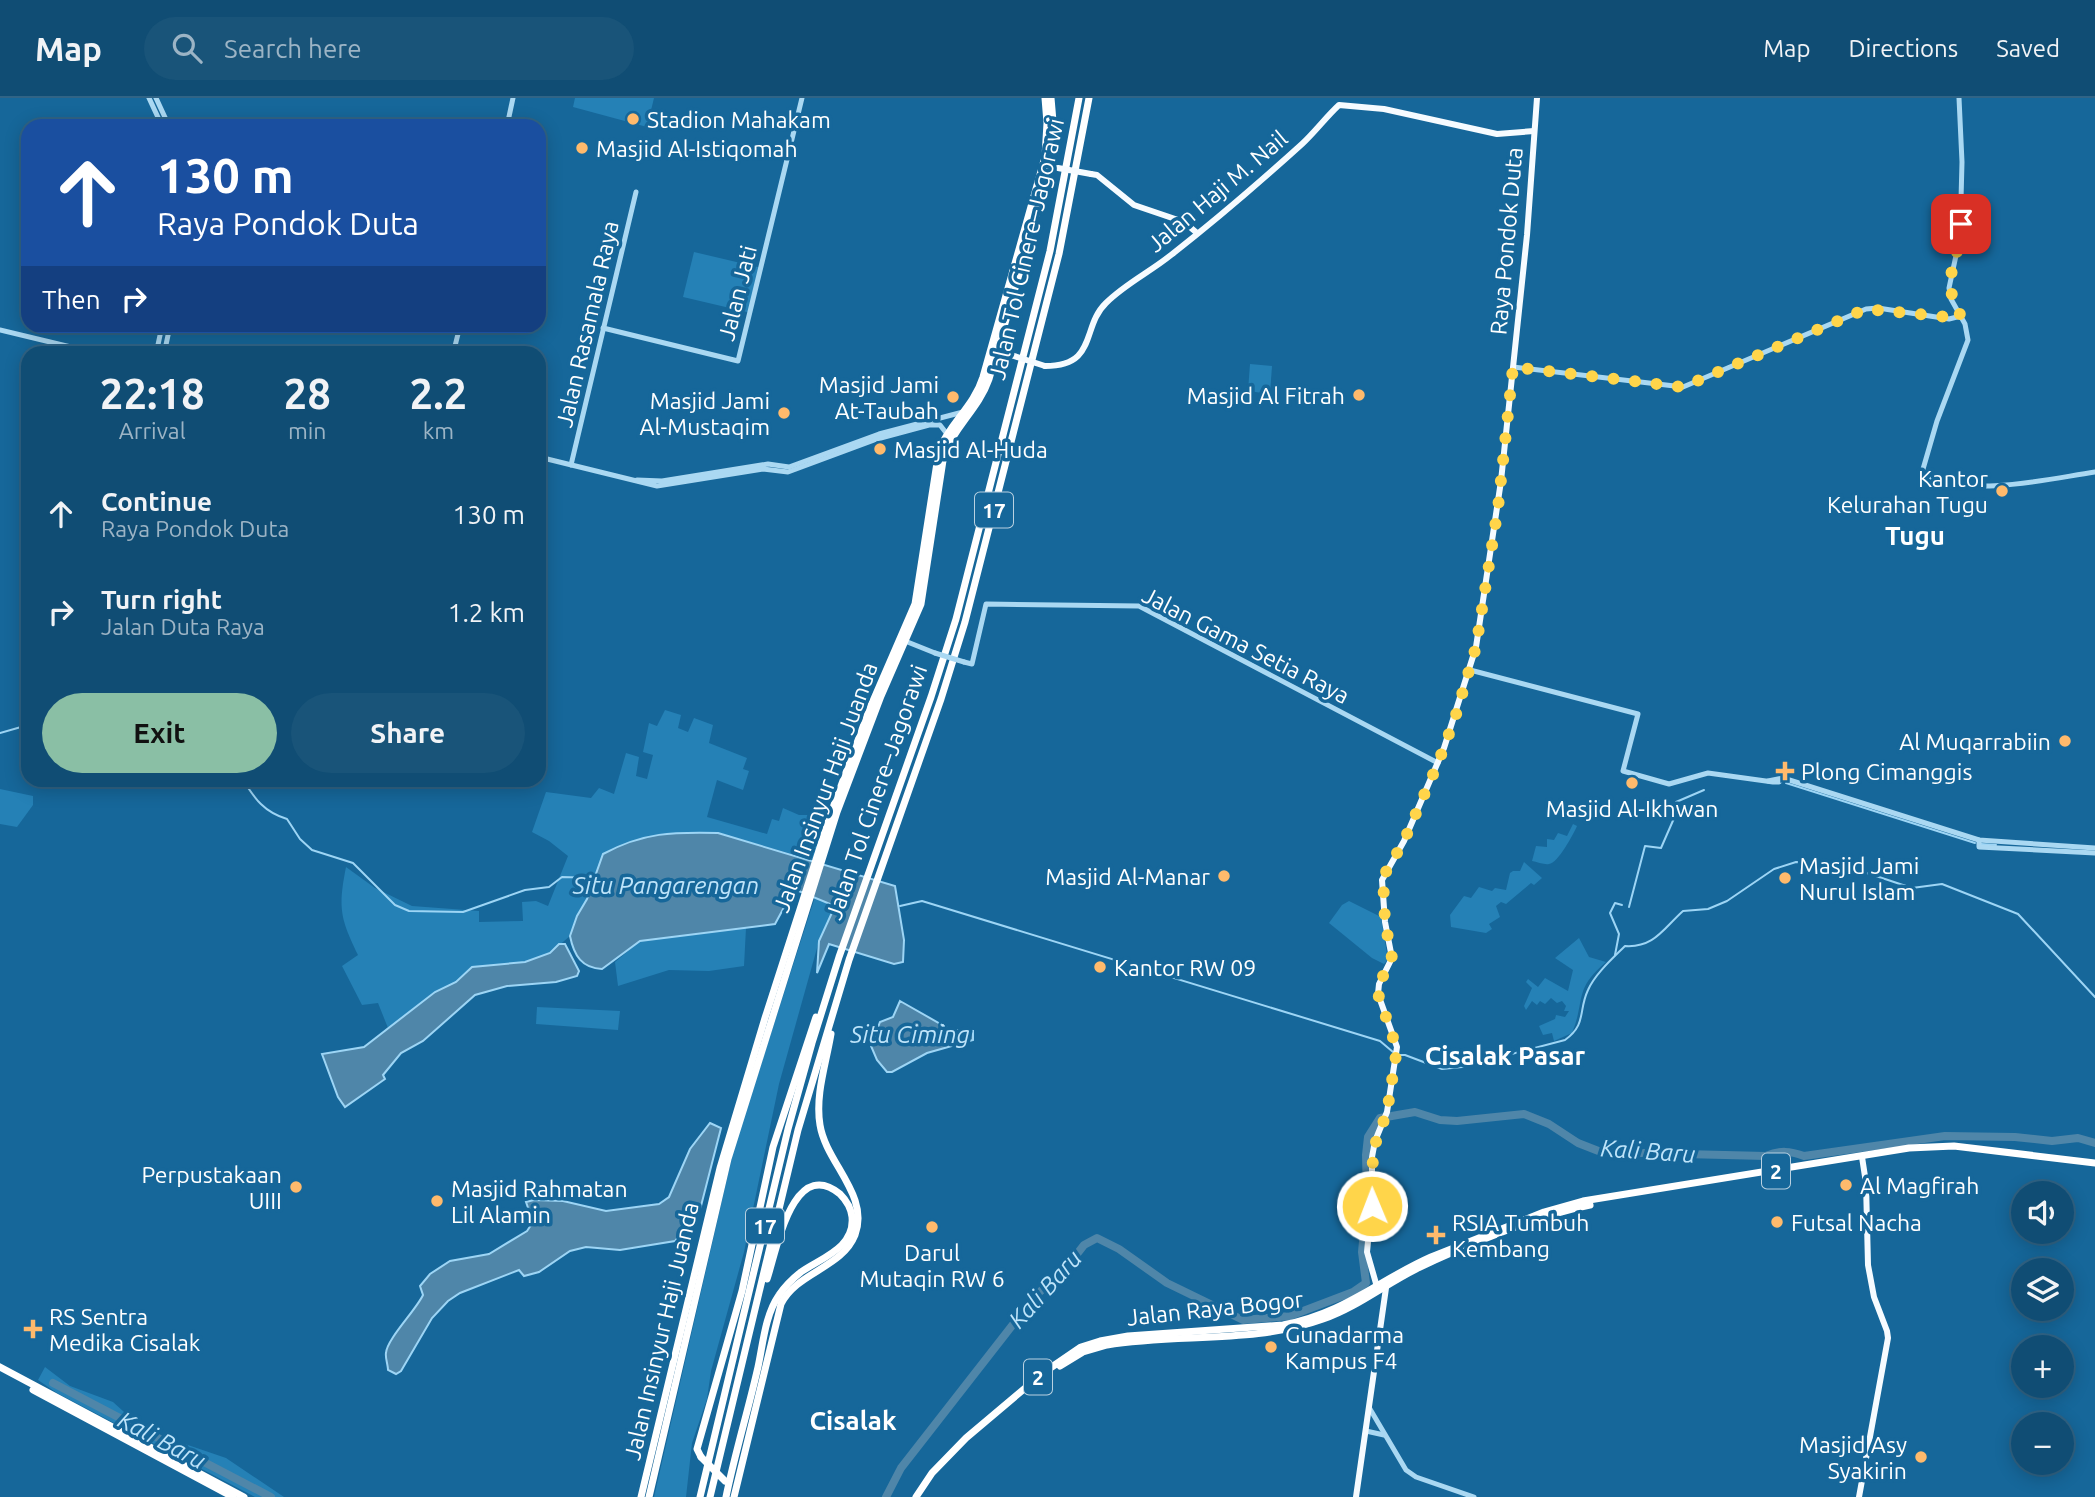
<!DOCTYPE html>
<html lang="en">
<head>
<meta charset="utf-8">
<style>
  :root { --surface:#104d74; --page:#195479; --text:#f1f3f6; --muted:#9cb4c5; --line:#306486; --accent:#8abfa5 }
  body { margin:0; font-family:Ubuntu,sans-serif; background:var(--page); color:var(--text); height:100vh; display:flex; flex-direction:column; font-size:26px; white-space:nowrap }
  * { box-sizing:border-box; margin:0 }
  p { font-size:23px; color:var(--muted) }
  .icon { flex:none; width:38px; height:38px; fill:none; stroke:currentColor; stroke-width:2; stroke-linecap:round; stroke-linejoin:round }
  .map { position:relative; flex:1; overflow:hidden }
  .details { position:absolute; left:21px; top:248px; width:525px; height:441px; display:flex; flex-direction:column; background:var(--surface); border-radius:21px; box-shadow:0 4px 18px #0003,0 0 0 2px var(--line) }
  .details>* { flex:none }
  .top-card { position:absolute; left:21px; top:21px; width:525px; height:214px; border-radius:21px; box-shadow:0 4px 18px #0003,0 0 0 2px var(--line); background:#1a4fa0; color:#fff; overflow:hidden }
  .fabs { position:absolute; left:2011px; top:1083px; display:grid; gap:14px }
  .fabs a { display:grid; place-items:center; width:63px; height:63px; border-radius:50%; background:var(--surface); box-shadow:0 4px 18px #0003,0 0 0 2px var(--line); font-size:35px }
  .pin { position:absolute; display:grid; place-items:center; width:60px; height:60px; color:#fff; margin:-30px; border-radius:14px; box-shadow:0 4px 10px #0006 }
  .me { position:absolute; width:77px; margin:-38px; rotate:359deg; stroke-linejoin:round; filter:drop-shadow(0 0 5px #0008) }
  .turn { display:flex; align-items:center; gap:24px; height:147px; padding:0 21px; font-size:32px }
  .turn .icon { width:91px; height:91px; stroke-width:2.5 }
  .turn b { display:block; font-size:49px; line-height:60px }
  .then { display:flex; align-items:center; height:66px; padding:0 21px; background:#0003; gap:14px; font-size:26px }
  .eta { display:flex; justify-content:space-evenly; align-items:center; height:119px; text-align:center }
  .eta b { font-size:42px; font-weight:700; line-height:49px }
  .primary-button { display:flex; gap:14px; margin-top:auto; padding:14px 21px }
  .primary-button a { flex:1; height:80px; border-radius:42px; background:var(--accent); color:#111; font-size:28px; font-weight:700; line-height:80px; text-align:center }
  .primary-button a+a { background:var(--page); color:var(--text) }
  ul { padding:0; list-style:none }
  li { display:flex; align-items:center; gap:21px; height:98px; padding:0 21px }
  li div { flex:1 }
  li b { display:block; font-size:26px }
  li em { font-style:normal }
  header { display:flex; align-items:center; gap:42px; box-sizing:border-box; height:98px; padding:0 35px; background:var(--surface); border-bottom:2px solid var(--line) }
  header strong { font-size:33px }
  nav { display:flex; gap:38px; margin-inline-start:auto; font-size:24px }
  .search { width:490px; height:63px; background:var(--page); display:flex; align-items:center; gap:18px; box-sizing:border-box; padding:0 24px; border-radius:38px; color:var(--muted); font-size:26px }
  .map>svg:first-child { display:block }
  .green { fill:#2581b6 }
  .water { fill:#4f86a9; stroke:#9dd5f5; stroke-width:2 }
  .lines { fill:none; stroke-linecap:round; stroke-linejoin:round }
  .stream { stroke:#9dd5f5; stroke-width:2 }
  .river { stroke:#4f86a9; stroke-width:8 }
  .minor { stroke:#aad8f2; stroke-width:5 }
  .major { stroke:#f6fbff; stroke-width:6 }
  .highway { stroke:#fff; stroke-width:7 }
  .minor-bridge { stroke:#aad8f2; stroke-width:5 }
  .major-bridge { stroke:#f6fbff; stroke-width:6 }
  .highway-bridge { stroke:#fff; stroke-width:7 }
  .route { stroke:#ffd54a; stroke-width:12; stroke-dasharray:0 21.6 }
  .poi-dot { fill:#ffba6c; stroke:#16679a; stroke-width:2.5 }
  .labels { text-anchor:middle; dominant-baseline:central; stroke-width:7; stroke-linejoin:round; paint-order:stroke }
  .shield { fill:#16679a; stroke:#b9d1e1; stroke-width:2 }
  .shield-label { font-size:21px; font-weight:bold; fill:#fff }
  .poi-label { font-size:23px; fill:#fff; stroke:#16679a; text-anchor:start }
  .street-label { font-size:23px; fill:#fff; stroke:#16679a }
  .water-label { font-size:24px; font-style:italic; fill:#bee4fa; stroke:#16679a }
  .quarter-label { font-size:26px; font-weight:bold; fill:#fff; stroke:#16679a }
</style>
</head>
<body>
<header>
<strong>Map</strong>
<div class="search"><svg class="icon" aria-label="search" viewBox="0 0 24 24"><circle cx="10" cy="10" r="6"/><path d="M15 15l6 6"/></svg>Search here</div>
<nav><a>Map</a><a>Directions</a><a>Saved</a></nav>
</header>
<div class="map">
<svg width="2095" height="1399" viewBox="0 0 2095 1399">
  <rect width="100%" height="100%" fill="#16679a"/>
  <g class="green">
    <path d="M575,0h79l-7,29 -74,-20z"/>
    <path d="M694,154l68,16 -11,45 -68,-16z"/>
    <path d="M1250,266l22,2 -2,28 -22,-3z"/>
    <path d="M665,612l16,5 -3,13 10,4 6,-14 19,7 -4,18 38,15 -4,11 6,2 -6,19 -26,-10 -10,37 60,17 5,-15 7,2 4,-13 16,7h20l-3,15 9,1 -12,29 -95,-27 -58,1 -57,20 -16,45 -10,17 -7,20 -20,17 -25,9 -54,5 -15,15 -21,10 -47,36 -10,-25 -16,2 -20,-39 16,-11c-18,-37 -20,-47 -12,-88l29,21 37,18 67,5v11l44,-1 -1,-19 14,-1 12,5 20,-50 -19,-15 -17,-9 14,-40 45,6 8,-10 15,6 12,-41 13,4 -3,19 11,3 6,-24 -10,-3 6,-29 8,3z"/>
    <path d="M0,691l33,7v9l-16,22 -17,-3z"/>
    <path d="M1573,726l4,2c-4,9 -19,37 -28,38 -4,1 -12,-2 -17,-3l4,-15 11,1v-8l7,1 4,-7 9,3z"/>
    <path d="M1524,764l18,16 -8,7 -3,-2 -25,21 -5,-2 -5,4 4,11 -11,7 3,5 -6,4 -35,-6 -1,-12 14,-19 7,2 8,-11 13,4 3,-3 11,2 4,-17 3,-2h7z"/>
    <path d="M815,799l20,8 -16,36 -40,143 -35,168 -33,119 -4,28 -15,44 -6,54h-32l80,-349z"/>
    <path d="M1349,803l32,16 7,43 -4,4 -12,-6 -43,-35 13,-18z"/>
    <path d="M746,830l-2,38 -35,5 -40,-1 -51,16 -3,-24 25,-21z"/>
    <path d="M1579,840l10,19 17,5c-33,28 -20,37 -34,71l-18,8 -2,-8 -9,2 -4,-9 16,-7 1,-4 9,2 4,-6h-5l2,-5 -4,-5 -5,2 -6,-5 -6,6 -5,-3 -3,4 -5,-4 -6,9 -2,-4 8,-18 -6,-6 2,-3 10,8 7,-9 23,13 5,-21 -18,-12z"/>
    <path d="M537,909l83,4 -2,19 -82,-6z"/>
    <path d="M45,1269l25,19 43,16 31,28 82,28 58,39h-29l-198,-104 -19,-13z"/>
  </g>
  <g class="water">
    <path d="M718,735l177,53 9,54 -1,22 -9,2 -65,-20 -12,29 2,-32 16,-35 -41,-17 -19,35 -135,17 -38,28c-20,-1 -28,-13 -32,-33l7,-20 10,-17 16,-45c41,-22 70,-22 115,-21z"/>
    <path d="M559,846h6l14,27 -2,5 -21,6 -49,4 -32,9 -52,46 -22,12 -18,22 2,4 -40,28 -7,-10 -16,-43 42,-7 71,-55 21,-10 16,-15 53,-5 25,-9z"/>
    <path d="M900,903l51,29 22,1v9l-46,13 -35,19h-5l-10,-12 -6,-14 9,-24 13,-5z"/>
    <path d="M710,1025l11,5 -20,78 -4,10 -22,25 -55,9 -34,-3 -16,4 -31,21 -15,4 -5,-6 -59,23 -12,8 -16,17 -31,53 -5,3 -8,-4c0,-5 -3,-13 -2,-17 1,-14 30,-43 37,-58l-3,-9 10,-12 20,-13 39,-7 38,-23 6,-9 -7,-20 8,-2 29,1 43,10 53,-7 10,-7 21,-48z"/>
  </g>
  <g class="lines">
    <g class="stream">
      <path d="M0,635l28,-8"/>
      <path d="M243,682c12,19 21,32 44,39l13,20 12,11 41,13 42,42 14,6 54,1 62,-22 24,-3 13,-10 33,1"/>
      <path d="M1786,685l189,60"/>
      <path d="M1981,746l15,1"/>
      <path d="M900,808l22,-5 458,140 13,11"/>
      <path d="M1629,809l16,-61 16,2 14,-32 1,-14 28,-12"/>
      <path d="M1615,857l4,-21 -9,-21 5,-10 7,2"/>
      <path d="M1398,957h7l37,14 20,-2 103,-27c22,-16 13,-29 23,-50 7,-16 25,-32 37,-44 29,2 38,-17 58,-35l25,-2 19,-8 47,-32 22,-7 23,1 33,5 60,20 30,-4 76,30 77,83"/>
    </g>
    <g class="river">
      <path d="M53,1285l218,114"/>
      <path d="M886,1399l15,-29 135,-173 27,-23 21,-27 13,-7 22,11 48,34 76,37 47,-4 63,-24 13,-9 -4,-31 5,-54 -1,-43 2,-18 12,-19 35,-6 25,8 17,1 67,-7 25,10 29,19 23,9 165,4c14,-6 24,-5 38,0l141,-20 70,1 37,4 26,-3 17,5"/>
    </g>
    <g class="minor">
      <path d="M149,0l13,28"/>
      <path d="M156,0l13,28"/>
      <path d="M1959,0l3,64 -2,75 -11,51 2,11 14,25 3,16 -31,81 -16,55c57,20 116,5 174,-4"/>
      <path d="M507,28l6,-28"/>
      <path d="M603,230l135,33 64,-263"/>
      <path d="M0,232l100,24"/>
      <path d="M156,256l6,-28"/>
      <path d="M164,256l6,-28"/>
      <path d="M453,256l7,-28"/>
      <path d="M1513,269l170,20 183,-78 12,-1 71,11 12,-3"/>
      <path d="M539,359l118,29 106,-17 25,3 89,-33 52,-14h11l7,9"/>
      <path d="M571,367l65,-273"/>
      <path d="M637,382l25,1 106,-17 21,3 90,-33 84,-22"/>
      <path d="M905,543l30,12"/>
      <path d="M964,564l8,2 14,-60 153,2 299,157"/>
      <path d="M1470,572l168,44 -15,57 46,13 39,-11 65,9h6l4,-4"/>
      <path d="M1768,683l15,-3 196,62 116,8"/>
      <path d="M1979,742v7l116,6"/>
      <path d="M1370,1311l36,61 10,7 58,20"/>
      <path d="M1366,1333l18,4"/>
    </g>
    <g class="major">
      <path d="M1091,76l6,1 37,30 50,17 13,11"/>
      <path d="M1045,268c53,0 36,-39 61,-63 19,-19 44,-31 65,-48 45,-35 89,-73 131,-111 13,-12 24,-27 37,-39l45,4 113,25 37,-3"/>
      <path d="M1377,1189l-10,-35 5,-52v-43l3,-16 12,-29 10,-65 -19,-53 1,-10 13,-26 -7,-36 -3,-42 22,-39 40,-93 32,-101 25,-166 26,-246 10,-137"/>
      <path d="M1356,1399l30,-209"/>
      <path d="M1859,1399l29,-159 -1,-7 -13,-34 -6,-32 -2,-82 -4,-26"/>
    </g>
    <g class="highway">
      <path d="M1060,1268l23,-14 24,-7c71,-12 147,-1 216,-26 34,-12 61,-34 93,-50 47,-23 123,-54 174,-64"/>
      <path d="M0,1269l244,130"/>
      <path d="M33,1292l200,107"/>
      <path d="M701,1359l-4,-8 45,-158 31,-144 43,-130"/>
      <path d="M641,1399l79,-329 45,-150 66,-205 39,-105 45,-104 24,-154c11,-27 35,-44 44,-73l62,-220 2,-34 -2,-25"/>
      <path d="M649,1399l79,-338 109,-347 44,-116 40,-92 23,-150c11,-28 35,-46 45,-75l61,-213 4,-33 -3,-35"/>
      <path d="M700,1399l88,-368 24,-86 27,-86 92,-260 25,-78 94,-368 29,-153"/>
      <path d="M710,1399l88,-367 51,-170 92,-261 24,-77 94,-368 30,-156"/>
      <path d="M726,1399c9,-44 22,-86 32,-130 5,-23 7,-52 21,-72 6,-9 13,-16 22,-23 20,-14 54,-24 51,-55 -1,-9 -6,-17 -12,-23 -48,-39 -64,60 -73,85"/>
      <path d="M734,1399l47,-193c16,-32 61,-36 74,-69 15,-40 -29,-72 -35,-110 -5,-30 6,-61 11,-91"/>
      <path d="M916,1399l16,-24 34,-35 77,-65 38,-26 19,-6 28,-5 155,-11c62,-12 94,-44 148,-68l113,-45 39,-11 326,-53 45,-2 141,17"/>
    </g>
    <path class="minor-bridge" d="M935,555l29,9"/>
    <g class="major-bridge">
      <path d="M1058,70l33,6"/>
      <path d="M1011,257l34,11"/>
    </g>
    <path class="highway-bridge" d="M701,1359l24,24"/>
  </g>
  <g class="lines">
    <path class="route" d="M1372,1108l1,-56 14,-38 10,-63 -19,-55 1,-10 13,-26 -7,-36 -2,-45 21,-36 34,-78 17,-45 21,-71 22,-139 15,-141 170,20 183,-78 92,9 3,-2c-23,-39 -1,-52 0,-92"/>
  </g>
  <g class="poi-dot">
    <circle cx="633" cy="21" r="7"/>
    <circle cx="582" cy="50" r="7"/>
    <circle cx="1359" cy="297" r="7"/>
    <circle cx="953" cy="299" r="7"/>
    <circle cx="784" cy="315" r="7"/>
    <circle cx="880" cy="351" r="7"/>
    <circle cx="2002" cy="393" r="7"/>
    <circle cx="2065" cy="643" r="7"/>
    <path d="M1781.5 662.5h7v7h7v7h-7v7h-7v-7h-7v-7h7z"/>
    <circle cx="1632" cy="685" r="7"/>
    <circle cx="1224" cy="778" r="7"/>
    <circle cx="1785" cy="780" r="7"/>
    <circle cx="1100" cy="869" r="7"/>
    <circle cx="1846" cy="1087" r="7"/>
    <circle cx="296" cy="1089" r="7"/>
    <circle cx="437" cy="1103" r="7"/>
    <circle cx="1777" cy="1124" r="7"/>
    <circle cx="932" cy="1129" r="7"/>
    <path d="M1432.5 1126.5h7v7h7v7h-7v7h-7v-7h-7v-7h7z"/>
    <path d="M29.5 1220.5h7v7h7v7h-7v7h-7v-7h-7v-7h7z"/>
    <circle cx="1271" cy="1249" r="7"/>
    <circle cx="1921" cy="1359" r="7"/>
  </g>
  <g class="labels">
    <g class="shield">
      <rect x="975" y="394.5" width="38" height="35" rx="5"/>
      <rect x="1762" y="1055.5" width="28" height="35" rx="5"/>
      <rect x="746" y="1110.5" width="38" height="35" rx="5"/>
      <rect x="1024" y="1261.5" width="28" height="35" rx="5"/>
    </g>
    <g class="shield-label">
      <text x="994" y="412">17</text>
      <text x="1776" y="1073">2</text>
      <text x="765" y="1128">17</text>
      <text x="1038" y="1279">2</text>
    </g>
    <g class="poi-label">
      <text x="647" y="21">Stadion Mahakam</text>
      <text x="596" y="50">Masjid Al-Istiqomah</text>
      <text x="939" y="286" text-anchor="end">Masjid Jami<tspan x="939" dy="26">At-Taubah</tspan></text>
      <text x="1345" y="297" text-anchor="end">Masjid Al Fitrah</text>
      <text x="770" y="302" text-anchor="end">Masjid Jami<tspan x="770" dy="26">Al-Mustaqim</tspan></text>
      <text x="894" y="351">Masjid Al-Huda</text>
      <text x="1988" y="380" text-anchor="end">Kantor<tspan x="1988" dy="26">Kelurahan Tugu</tspan></text>
      <text x="2051" y="643" text-anchor="end">Al Muqarrabiin</text>
      <text x="1801" y="673">Plong Cimanggis</text>
      <text x="1632" y="710" text-anchor="middle">Masjid Al-Ikhwan</text>
      <text x="1799" y="767">Masjid Jami<tspan x="1799" dy="26">Nurul Islam</tspan></text>
      <text x="1210" y="778" text-anchor="end">Masjid Al-Manar</text>
      <text x="1114" y="869">Kantor RW 09</text>
      <text x="282" y="1076" text-anchor="end">Perpustakaan<tspan x="282" dy="26">UIII</tspan></text>
      <text x="1860" y="1087">Al Magfirah</text>
      <text x="451" y="1090">Masjid Rahmatan<tspan x="451" dy="26">Lil Alamin</tspan></text>
      <text x="1452" y="1124">RSIA Tumbuh<tspan x="1452" dy="26">Kembang</tspan></text>
      <text x="1791" y="1124">Futsal Nacha</text>
      <text x="932" y="1154" text-anchor="middle">Darul<tspan x="932" dy="26">Mutaqin RW 6</tspan></text>
      <text x="49" y="1218">RS Sentra<tspan x="49" dy="26">Medika Cisalak</tspan></text>
      <text x="1285" y="1236">Gunadarma<tspan x="1285" dy="26">Kampus F4</tspan></text>
      <text x="1907" y="1346" text-anchor="end">Masjid Asy<tspan x="1907" dy="26">Syakirin</tspan></text>
    </g>
    <g class="street-label">
      <text transform="translate(1217 93) rotate(-40)">Jalan Haji M. Nail</text>
      <text transform="translate(1506 143) rotate(-85)">Raya Pondok Duta</text>
      <text transform="translate(1026 151) rotate(-77)">Jalan Tol Cinere–Jagorawi</text>
      <text transform="translate(737 195) rotate(-76)">Jalan Jati</text>
      <text transform="translate(587 226) rotate(-77)">Jalan Rasamala Raya</text>
      <text transform="translate(1246 547) rotate(27)">Jalan Gama Setia Raya</text>
      <text transform="translate(825 689) rotate(-70)">Jalan Insinyur Haji Juanda</text>
      <text transform="translate(876 694) rotate(-71)">Jalan Tol Cinere–Jagorawi</text>
      <text transform="translate(1215 1210) rotate(-6)">Jalan Raya Bogor</text>
      <text transform="translate(661 1233) rotate(-77)">Jalan Insinyur Haji Juanda</text>
    </g>
    <g class="water-label">
      <text x="666" y="787">Situ Pangarengan</text>
      <text x="910" y="936">Situ Ciming</text>
      <text transform="translate(1648 1053) rotate(4)">Kali Baru</text>
      <text transform="translate(1045 1191) rotate(-48)">Kali Baru</text>
      <text transform="translate(162 1342) rotate(28)">Kali Baru</text>
    </g>
    <g class="quarter-label">
      <text x="1915" y="437">Tugu</text>
      <text x="1505" y="957">Cisalak Pasar</text>
      <text x="853" y="1322">Cisalak</text>
    </g>
  </g>
</svg>
<div class="fabs">
<a><svg class="icon" aria-label="sound" viewBox="0 0 24 24"><path d="M4 9h4l5-4v14l-5-4H4zM17 9q2 3 0 6"/></svg></a>
<a><svg class="icon" aria-label="layers" viewBox="0 0 24 24"><path d="M12 4l9 5-9 5-9-5zM3 14l9 5 9-5"/></svg></a>
<a>+</a>
<a>−</a>
</div>
<div class="pin" style="left:1961px;top:126px;background:#d93025"><svg class="icon" aria-label="arrive" viewBox="0 0 24 24"><path d="M6 21V4h12l-3 4 3 4H6"/></svg></div>
<svg class="me" style="left:1372px;top:1108px" viewBox="-20 -20 40 40"><circle r="17" fill="#ffd54a" stroke="#fff" stroke-width="3"/><path d="M0-11L8 9 0 5-8 9z" fill="#fff"/></svg>
<div class="top-card">
<div class="turn"><svg class="icon" aria-label="ahead" viewBox="0 0 24 24"><path d="M12 20V5M6 11l6-6 6 6"/></svg><div><b>130 m</b>Raya Pondok Duta</div></div>
<div class="then">Then<svg class="icon" aria-label="right" viewBox="0 0 24 24"><path d="M7 20v-9h11M14 6l5 5-5 5"/></svg></div>
</div>
<section class="details">
<div class="eta">
<div><b>22:18</b><p>Arrival</p></div>
<div><b>28</b><p>min</p></div>
<div><b>2.2</b><p>km</p></div>
</div>
<ul>
<li><svg class="icon" aria-label="ahead" viewBox="0 0 24 24"><path d="M12 20V5M6 11l6-6 6 6"/></svg><div><b>Continue</b><p>Raya Pondok Duta</p></div><em>130 m</em></li>
<li><svg class="icon" aria-label="right" viewBox="0 0 24 24"><path d="M7 20v-9h11M14 6l5 5-5 5"/></svg><div><b>Turn right</b><p>Jalan Duta Raya</p></div><em>1.2 km</em></li>
</ul>
<div class="primary-button"><a>Exit</a><a>Share</a></div>
</section>
</div>
</body>
</html>
